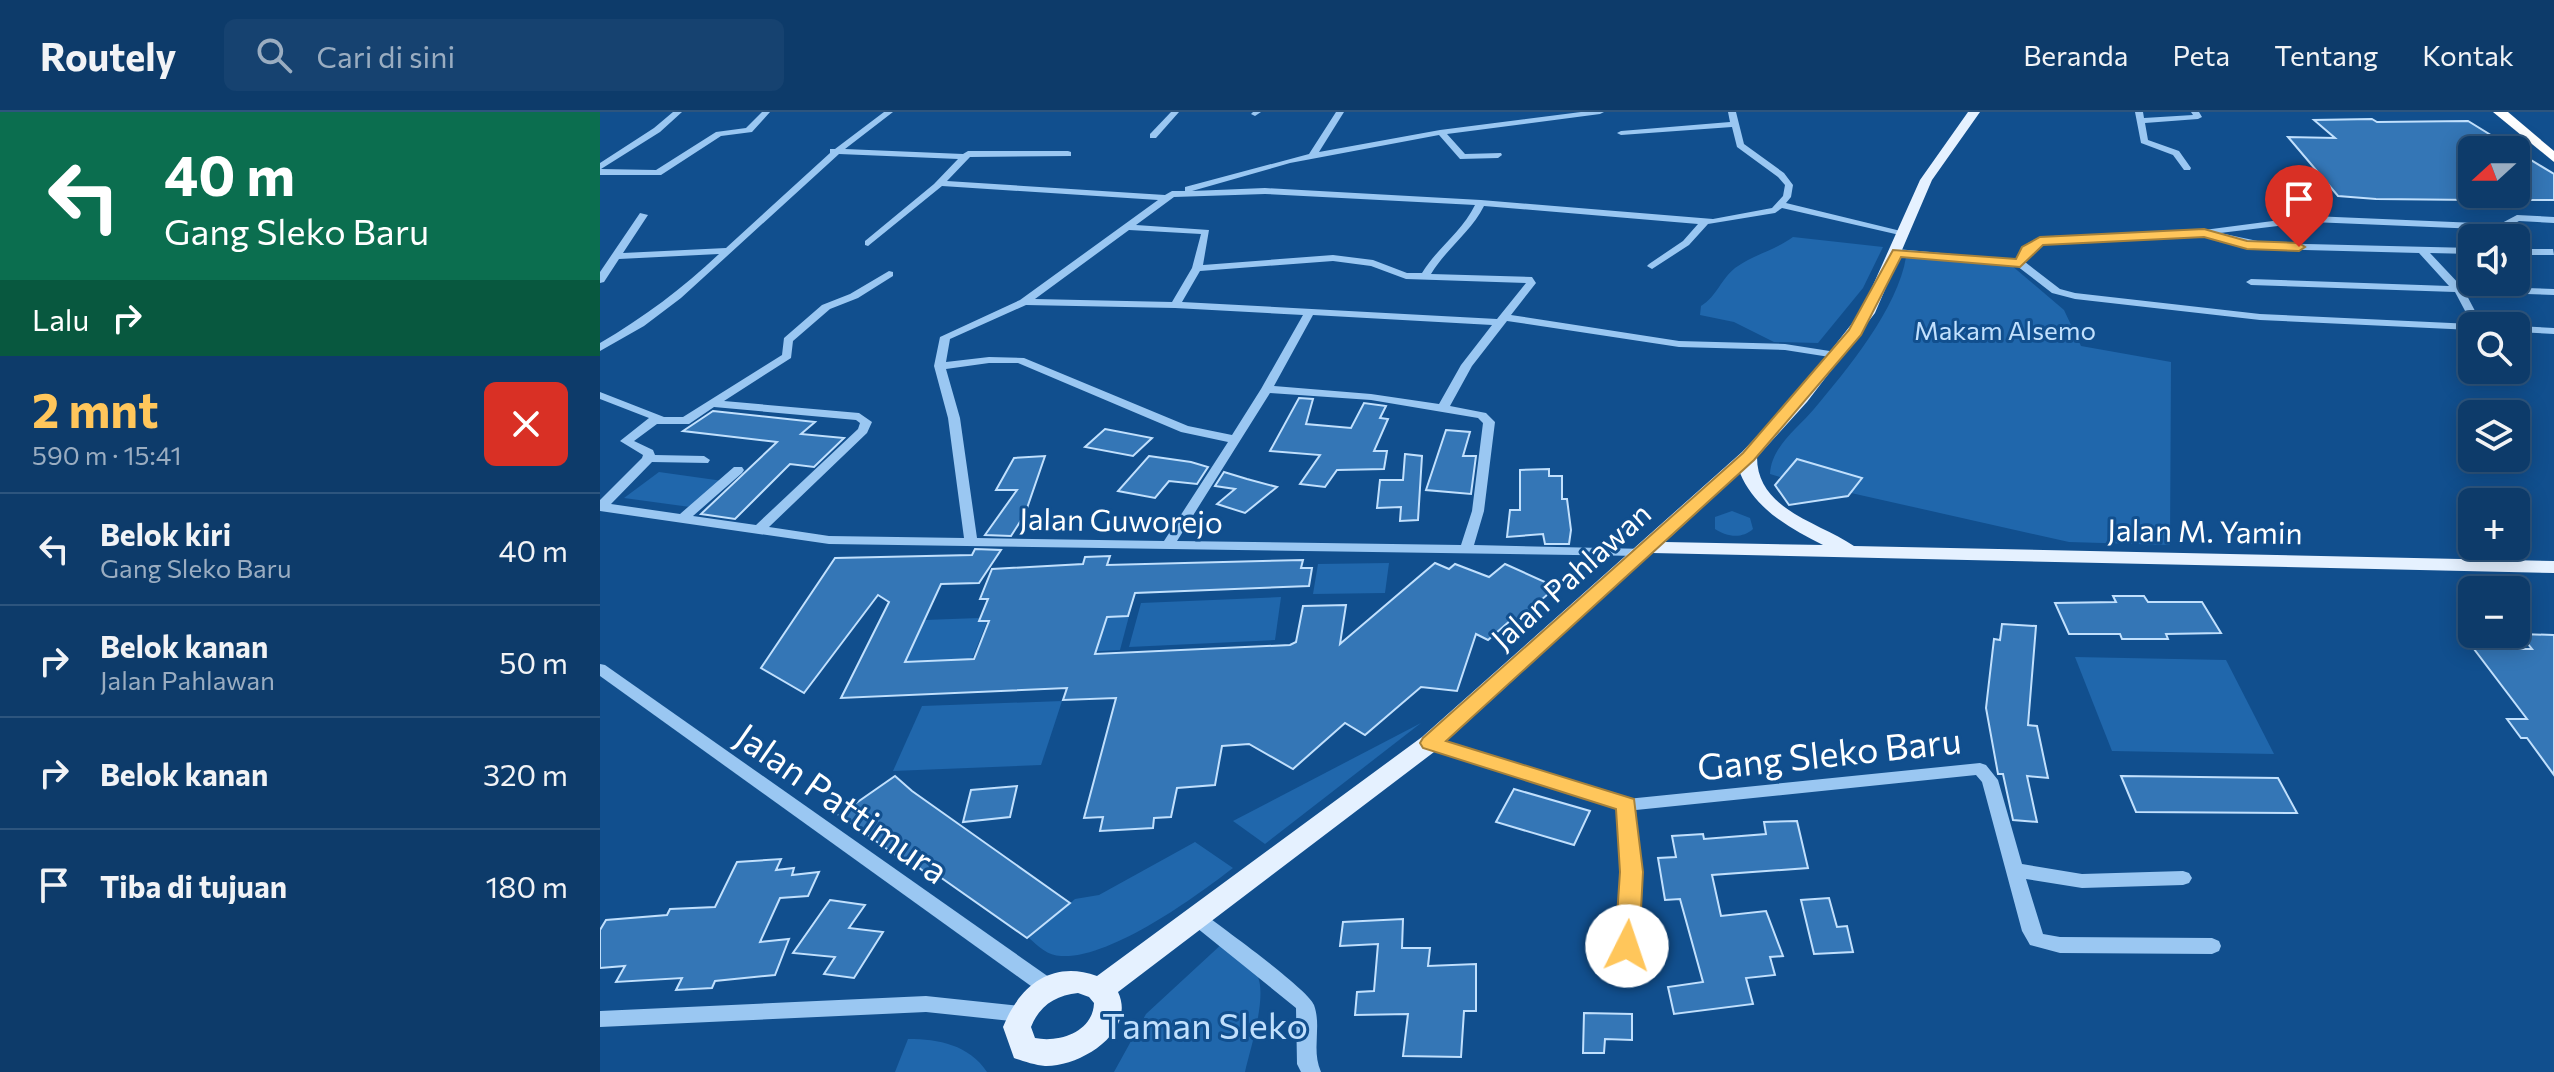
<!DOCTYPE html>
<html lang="id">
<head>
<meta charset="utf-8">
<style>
  :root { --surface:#0d3b6a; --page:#164270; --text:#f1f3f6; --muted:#9aadc1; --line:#2d557e; --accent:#ffc65b }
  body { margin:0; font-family:Commissioner,sans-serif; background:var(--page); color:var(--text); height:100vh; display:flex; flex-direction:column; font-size:30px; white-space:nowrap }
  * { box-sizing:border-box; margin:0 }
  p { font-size:26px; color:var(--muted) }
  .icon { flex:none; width:44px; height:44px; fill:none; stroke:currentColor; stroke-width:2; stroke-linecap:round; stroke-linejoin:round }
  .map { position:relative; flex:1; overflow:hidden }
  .side { display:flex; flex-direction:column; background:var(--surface); width:600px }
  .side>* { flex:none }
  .guide { background:#0b6e4f; color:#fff; overflow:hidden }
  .needle { width:52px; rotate:249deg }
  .controls { position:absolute; left:1858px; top:24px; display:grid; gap:16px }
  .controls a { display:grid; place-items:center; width:72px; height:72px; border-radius:12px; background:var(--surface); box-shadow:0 4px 20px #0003,0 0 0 2px var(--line); font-size:40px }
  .pin { position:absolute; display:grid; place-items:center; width:68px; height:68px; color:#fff; margin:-82px -34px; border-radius:50% 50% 50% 0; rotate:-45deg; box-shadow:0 0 8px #0007 }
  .pin .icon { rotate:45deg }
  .me { position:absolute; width:88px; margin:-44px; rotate:4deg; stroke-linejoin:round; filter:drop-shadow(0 0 6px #0008) }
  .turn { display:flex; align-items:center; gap:28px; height:168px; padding:0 32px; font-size:36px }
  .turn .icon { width:104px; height:104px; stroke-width:2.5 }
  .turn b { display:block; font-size:56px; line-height:68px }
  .then { display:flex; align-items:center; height:76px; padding:0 32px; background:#0003; gap:16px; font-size:30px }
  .round { display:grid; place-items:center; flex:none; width:84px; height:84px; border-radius:12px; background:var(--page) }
  .summary { display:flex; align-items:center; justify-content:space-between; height:136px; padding:0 32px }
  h1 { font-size:48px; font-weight:700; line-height:60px; color:var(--accent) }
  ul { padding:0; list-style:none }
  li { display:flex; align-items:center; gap:24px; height:112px; padding:0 32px; border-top:2px solid var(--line) }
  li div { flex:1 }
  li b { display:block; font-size:30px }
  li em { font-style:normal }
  header { display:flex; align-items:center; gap:48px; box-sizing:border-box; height:112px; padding:0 40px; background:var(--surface); border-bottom:2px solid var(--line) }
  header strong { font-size:38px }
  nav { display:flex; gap:44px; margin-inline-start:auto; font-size:28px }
  .search { width:560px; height:72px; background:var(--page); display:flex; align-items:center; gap:20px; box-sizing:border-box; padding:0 28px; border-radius:12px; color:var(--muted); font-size:30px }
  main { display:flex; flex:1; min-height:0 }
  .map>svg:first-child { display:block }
  .green { fill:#2067ac }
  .building { fill:#3476b6; stroke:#c1e0fd; stroke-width:2 }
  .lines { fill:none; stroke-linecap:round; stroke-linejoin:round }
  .minor { fill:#9ac7f2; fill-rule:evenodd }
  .major { fill:#e5f1ff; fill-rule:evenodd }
  .highway { fill:#fff; fill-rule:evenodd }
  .route { fill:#ffc65b; stroke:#a6813b; stroke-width:2 }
  .labels { text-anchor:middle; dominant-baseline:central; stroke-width:6; stroke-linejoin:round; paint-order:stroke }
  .far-park-label { font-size:26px; fill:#c1e0fd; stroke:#114f8e }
  .street-label { font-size:30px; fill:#fff; stroke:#114f8e }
  .near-street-label { font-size:36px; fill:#fff; stroke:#114f8e }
  .near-park-label { font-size:36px; fill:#c1e0fd; stroke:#114f8e }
</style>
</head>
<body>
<header>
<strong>Routely</strong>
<div class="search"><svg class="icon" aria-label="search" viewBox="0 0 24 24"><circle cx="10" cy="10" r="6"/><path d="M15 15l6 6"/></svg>Cari di sini</div>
<nav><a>Beranda</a><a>Peta</a><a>Tentang</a><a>Kontak</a></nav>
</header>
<main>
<section class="side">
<div class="guide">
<div class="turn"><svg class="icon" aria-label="left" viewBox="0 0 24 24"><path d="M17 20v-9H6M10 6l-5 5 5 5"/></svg><div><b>40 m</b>Gang Sleko Baru</div></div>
<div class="then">Lalu<svg class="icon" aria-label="right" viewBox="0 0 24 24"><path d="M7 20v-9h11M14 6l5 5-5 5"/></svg></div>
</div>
<div class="summary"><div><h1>2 mnt</h1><p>590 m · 15:41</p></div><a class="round" style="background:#d93025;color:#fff"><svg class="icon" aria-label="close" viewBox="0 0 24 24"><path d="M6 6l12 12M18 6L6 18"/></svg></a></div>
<ul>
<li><svg class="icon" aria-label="left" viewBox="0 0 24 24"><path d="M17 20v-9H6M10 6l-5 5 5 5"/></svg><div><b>Belok kiri</b><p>Gang Sleko Baru</p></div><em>40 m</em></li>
<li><svg class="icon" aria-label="right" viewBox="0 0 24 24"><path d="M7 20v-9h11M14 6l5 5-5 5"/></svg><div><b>Belok kanan</b><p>Jalan Pahlawan</p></div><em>50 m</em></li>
<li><svg class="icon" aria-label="right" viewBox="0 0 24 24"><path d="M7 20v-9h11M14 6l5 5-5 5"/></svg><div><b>Belok kanan</b></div><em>320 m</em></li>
<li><svg class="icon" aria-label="arrive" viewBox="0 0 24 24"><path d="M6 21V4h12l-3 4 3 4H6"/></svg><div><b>Tiba di tujuan</b></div><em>180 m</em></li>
</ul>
</section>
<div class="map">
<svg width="1954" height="960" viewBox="0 0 1954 960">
  <rect width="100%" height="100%" fill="#114f8e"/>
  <g class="green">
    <path d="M1193,125l90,10 -20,41 -45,55 -44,-1 -40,-20 -34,-7 1,-9c16,-10 20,-27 34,-38 18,-13 40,-18 58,-31z"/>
    <path d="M1306,145l105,8 53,45 17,36 90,16 -1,183 -101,-3 -218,-49 -4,5 -77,-24c1,-27 28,-46 44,-65 33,-39 84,-101 92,-152z"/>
    <path d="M59,360l64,9 -33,26 -66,-9z"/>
    <path d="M1132,399l18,7 3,11c-11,10 -26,8 -38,0v-12z"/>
    <path d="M789,451l-4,30 -72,1 5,-30z"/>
    <path d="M681,485l-6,43 -146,7 12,-44z"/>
    <path d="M529,504l-9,34 -56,3 11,-35z"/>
    <path d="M379,506l-1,4h9l-15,37 -67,3 20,-42z"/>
    <path d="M1475,545l151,3 48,94 -162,-3z"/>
    <path d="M462,589l-21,64 -148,6 29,-65z"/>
    <path d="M821,611l-156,121 -32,-23z"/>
    <path d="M595,730l38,26c-39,30 -123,91 -172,88 -13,0 -23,-10 -32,-18l46,-39 24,-4z"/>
    <path d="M624,830c10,10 25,20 32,31 13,20 -6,76 -11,99h-131l32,-58z"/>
    <path d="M308,927c31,0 61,6 79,33h-92z"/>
  </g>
  <g class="building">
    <path d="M1772,7l5,3 91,-1 47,29h-43l3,50 -99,-1 -38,-3 -50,-59 47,1 -21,-18z"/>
    <path d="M1916,39l38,23v26h-38z"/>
    <path d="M699,286l14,1 -7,25 45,4 13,-25 22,3 -6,12 8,1 -14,32h13l-3,18 -47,1 -12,17 -25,-3 20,-29 -50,-4z"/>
    <path d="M113,299l102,11 -14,12 43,4 -30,29 -24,-3 -55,55 -34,-5 76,-72 -94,-11z"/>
    <path d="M505,317l47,9 -19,18 -48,-9z"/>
    <path d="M846,318l24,2 -7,24h13l-5,38 -45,-4z"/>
    <path d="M805,342l17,2 -4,64 -18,1 1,-14 -24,1 3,-28h23z"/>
    <path d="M445,344l-20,58 -14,22 -26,-1 32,-45h-21l18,-32z"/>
    <path d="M549,344l42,6 17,5 -11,17 -28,-3 -14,17 -37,-7z"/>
    <path d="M1197,347l65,19 -14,18 -59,9 -14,-20z"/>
    <path d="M949,357v7h13v23h5l4,31 -2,14h-24l-2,-10 -36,3 3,-27h10v-40z"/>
    <path d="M624,360l23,7 30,8 -32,26 -28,-9 18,-15 -20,-3z"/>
    <path d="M375,437l26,1 -22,33 -38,1 -36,78 69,-3 15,-38h-10l9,-22h-8l12,-30 91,-5 2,-7 25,-1 -3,9 196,-5 -2,8h11l-3,18 -174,7 -7,23 -21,1 -12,37 195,-9 6,-3 7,-36 43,-1 -6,39 95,-81 14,6 6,-5 34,13 16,-13 51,23 -40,35 -5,-2 -23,20 -12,-6 -19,57 -36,-4 -56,48 -20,-12 -52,46 -44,-25 -27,2 -7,39 -38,3 -6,29 -17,1 -1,10 -53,3 3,-14 -19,1 32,-120 -53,2 4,-12 -226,10 48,-96 -11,-7 -74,98 -43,-25 74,-110 137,-3z"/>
    <path d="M1513,484h31l4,6h54l19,31 -55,1 2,5h-46l-2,-5h-51l-14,-31 61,-1z"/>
    <path d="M1402,512l34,2 -8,99 9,1 11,52 -21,-2 10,46 -24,-2 -10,-46h-5l-12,-66 8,-69 6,1z"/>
    <path d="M1920,522l34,1v140l-27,-37h-6l-14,-19h20l-53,-70h58z"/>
    <path d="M295,664l17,15 158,112 -43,35 -87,-61 -5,4 -18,-15 -3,2 -75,-53z"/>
    <path d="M1521,664l157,2 19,35 -161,-1z"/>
    <path d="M417,674l-7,31 -47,5 8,-32z"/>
    <path d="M914,677l76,22 -16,34 -78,-23z"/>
    <path d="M1197,709l11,47 -96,7 9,41 45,-5 17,45 -13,1 5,18 -29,3 7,26 -79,10 -6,-27 35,-5 -23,-83 -15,1 -7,-42 18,-1 -4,-21 31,-2 1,5 62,-5 -2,-12z"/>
    <path d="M181,747l-5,11 18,-2 -2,7 27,-3 -11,24 -28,2 -20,44 29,-3 -14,36 -60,6 -3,7 -36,2 6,-12 -66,4 9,-16 -25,2v-38l6,-10 61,-5 3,-6 45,-2 22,-45z"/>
    <path d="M1229,786l8,29 10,-1 6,26 -39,2 -13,-54z"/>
    <path d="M230,788l35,5 -16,23 34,4 -29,46 -30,-4 11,-17 -42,-4z"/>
    <path d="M803,807l-1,29h28l-2,18 48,-2v47h-12l-3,46 -58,-1 5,-42 -53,1 2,-23 17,-1 4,-47 -38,2 3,-24z"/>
    <path d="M984,901l48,1v26l-27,-1 -1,14h-21z"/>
  </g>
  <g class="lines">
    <g class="minor">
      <path d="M73,0h9l-22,20 -59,37 55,1 60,-38 30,-4 16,-16h8l-18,20 -31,4 -60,39h-61v-12l54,-35z"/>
      <path d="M284,0h9l-48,37 118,5 5,-3h100l3,1v4l-101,1 -23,24 218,14 7,-4h13v-4l124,-33 27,-42h8l-25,40 121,-22 141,-18h23l-4,2 -153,20 18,20 36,-1 1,2 -4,3 -38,1 -21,-24 -149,28 -98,28 73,-3 216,12 232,19 59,-11 11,-12 2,-11 -7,-8 -41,-30 -5,-20 -111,8 -4,-2 4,-2 109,-9 -2,-10h8l8,32 40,29 9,12 -2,12 -5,6 123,30 -5,3 -122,-28 -7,5 -67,11 -19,21 -37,24 -5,-3 2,-2 34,-23 15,-17 -214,-18c-13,26 -38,43 -53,68l101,3 4,6 -25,32 168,26 106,3 51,8 5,3 -5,3 -51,-8 -106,-3 -172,-26 -35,45 -22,40 36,7 9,9 -11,89 -10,34 173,4 2,3 -2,3 -5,1 -813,-12 -229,-33v-11l42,-42 1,-3 -23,-14 29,-23 -49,-19v-7l64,25h19l99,-62 2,-17 38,-33 28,-11 39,-23 4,1v4l-35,22 -28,11 -37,32 -2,17 -67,43 135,12 13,9 -5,11 -98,94 60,9 135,2 -16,-120 -14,-52 6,-29 80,-37 138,-100 -216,-14 -74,60 -3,-1v-4l69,-57 24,-25 -119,-5 -158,144 -37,28 -44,25v-8c43,-25 83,-55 119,-89l-100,5 -15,23 -4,1v-11l40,-59 8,2 -25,38 103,-5 104,-95v-4h5zM665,82l210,11c-13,27 -38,43 -53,68h-15l-34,-13 -40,-5 -130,10 6,-35 -73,-5 38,-28zM529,118l72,4 -9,34 -20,34 -137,-3zM733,149l38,5 35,13 120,4 -29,36 -315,-17 18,-31zM426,193l149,3 128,7 -42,74 -29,46 -44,-9 -164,-68 -35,-1 -43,5 4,-23zM713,203l179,10 -31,40 -22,39 -68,-10 -97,-8zM389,251h29l163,69 47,10 -64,99 -187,-3 -17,-120 -14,-49zM670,281l101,7 107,18 5,5 -11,88 -11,34 -284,-4zM114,295l142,13 4,3 -2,6 -102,96 -63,-9 49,-43 2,-3 -2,-3h-8l-54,47 -69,-10 41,-42 56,1 2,-3 -6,-4 -49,-1 -2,-5 -19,-9 23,-17h32z"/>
      <path d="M571,0h8l-23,26h-6v-4z"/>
      <path d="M653,0h8l-6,4 -4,-2z"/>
      <path d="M1535,0h8l1,6 49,-3 -2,-3h8l3,5 -4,2 -53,4 3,17 31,11 12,17 -1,2h-6l-11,-15 -32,-12z"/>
      <path d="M1917,103l37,2v6l-35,-2 -17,9 -190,-8 -92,11 47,10 205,5v6l-42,-1 31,33 93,3v6l-89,-3 18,34h-11v4l-212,-10 -185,-21 -23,-6 -35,-27 -120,-11 -5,-3 5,-3 120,11 11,-17 25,-7 151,-6 108,-14 188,8zM1604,124l63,13 152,4 30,33 -198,-7 -5,3 5,3 204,7 17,32 -212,-10 -185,-21 -15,-4 -35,-27 10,-15 18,-5z"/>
      <path d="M1916,137h37l1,6h-38z"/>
      <path d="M1916,214l38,2v6l-38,-2z"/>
      <path d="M0,552l5,1 451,317 3,6 -3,6 -7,2 -7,-2 -442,-318z"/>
      <path d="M830,625l197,62 353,-36 6,2 12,15 24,84 60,10 101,-3 6,2 3,5 -3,5 -6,2 -101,3 -56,-9 17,55 17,3 152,1 7,3 2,5 -2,5 -7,3 -152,-1 -30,-8 -8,-14 -40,-149 -6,-7 -340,35 4,62 -6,101 -2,6 -7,2 -7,-2 -2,-6 6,-101 -3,-63 -195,-62 -2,-4 2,-4z"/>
      <path d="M598,800l6,2c19,14 105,76 110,91 8,22 -3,45 7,67h-20l-4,-8 -1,-56 -104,-84 -3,-5 3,-5z"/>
      <path d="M326,884l95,10 7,2 3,6 -3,6 -7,2 -95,-10 -326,15v-16z"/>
    </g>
    <path class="major" d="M1368,0h12l-48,68 -57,133 -68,89 -50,55c0,53 62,65 97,89l700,15v12l-902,-20 -214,196 -320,243c19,40 -38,75 -73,74 -10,-1 -22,-5 -31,-8l-11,-31c17,-42 49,-67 94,-51l325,-239 320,-285 53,-56 66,-84 59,-132zM1140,361c15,36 49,55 83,72l-158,-3zM478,881l11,4 5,6c-1,29 -35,40 -59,35l-4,-11c8,-21 25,-32 47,-34z"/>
    <path class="highway" d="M1893,0h15l46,39v11z"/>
  </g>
  <path class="route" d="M1604,117l43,12 52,2 6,4 -6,4 -52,-2 -43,-12 -161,8 -23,22 -119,-10 -40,78 -107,125 -308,281 188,58 9,73 -4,74 -3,7 -9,3 -8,-3 -4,-7 5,-74 -4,-63 -193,-61 -3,-5 3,-5 320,-285 106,-123 44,-80 123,9 6,-12 18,-10z"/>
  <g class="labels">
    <g class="far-park-label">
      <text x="1405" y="217">Makam Alsemo</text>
    </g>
    <g class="street-label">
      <text transform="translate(521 407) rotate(1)">Jalan Guworejo</text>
      <text transform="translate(1605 418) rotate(1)">Jalan M. Yamin</text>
      <text transform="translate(970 463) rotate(-42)">Jalan Pahlawan</text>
    </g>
    <g class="near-street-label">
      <text transform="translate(1229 640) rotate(-6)">Gang Sleko Baru</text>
      <text transform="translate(243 690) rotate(35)">Jalan Pattimura</text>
    </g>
    <g class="near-park-label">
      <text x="605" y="912">Taman Sleko</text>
    </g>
  </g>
</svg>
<div class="controls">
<a><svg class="needle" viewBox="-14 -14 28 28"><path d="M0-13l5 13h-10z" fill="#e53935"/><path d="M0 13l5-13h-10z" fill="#9aadc1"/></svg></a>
<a><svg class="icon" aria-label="sound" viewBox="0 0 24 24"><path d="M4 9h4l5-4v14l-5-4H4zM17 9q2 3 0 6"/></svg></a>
<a><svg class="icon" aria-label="search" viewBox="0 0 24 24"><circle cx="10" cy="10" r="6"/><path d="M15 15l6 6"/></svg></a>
<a><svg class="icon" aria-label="layers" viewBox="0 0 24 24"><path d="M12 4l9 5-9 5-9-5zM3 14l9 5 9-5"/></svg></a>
<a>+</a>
<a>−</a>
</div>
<div class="pin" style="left:1699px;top:135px;background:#d93025"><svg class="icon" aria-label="arrive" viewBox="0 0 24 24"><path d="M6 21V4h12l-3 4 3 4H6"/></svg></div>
<svg class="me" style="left:1027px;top:834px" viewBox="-20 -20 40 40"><circle r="19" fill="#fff"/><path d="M0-13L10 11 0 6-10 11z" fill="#ffc65b"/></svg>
</div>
</main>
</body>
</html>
